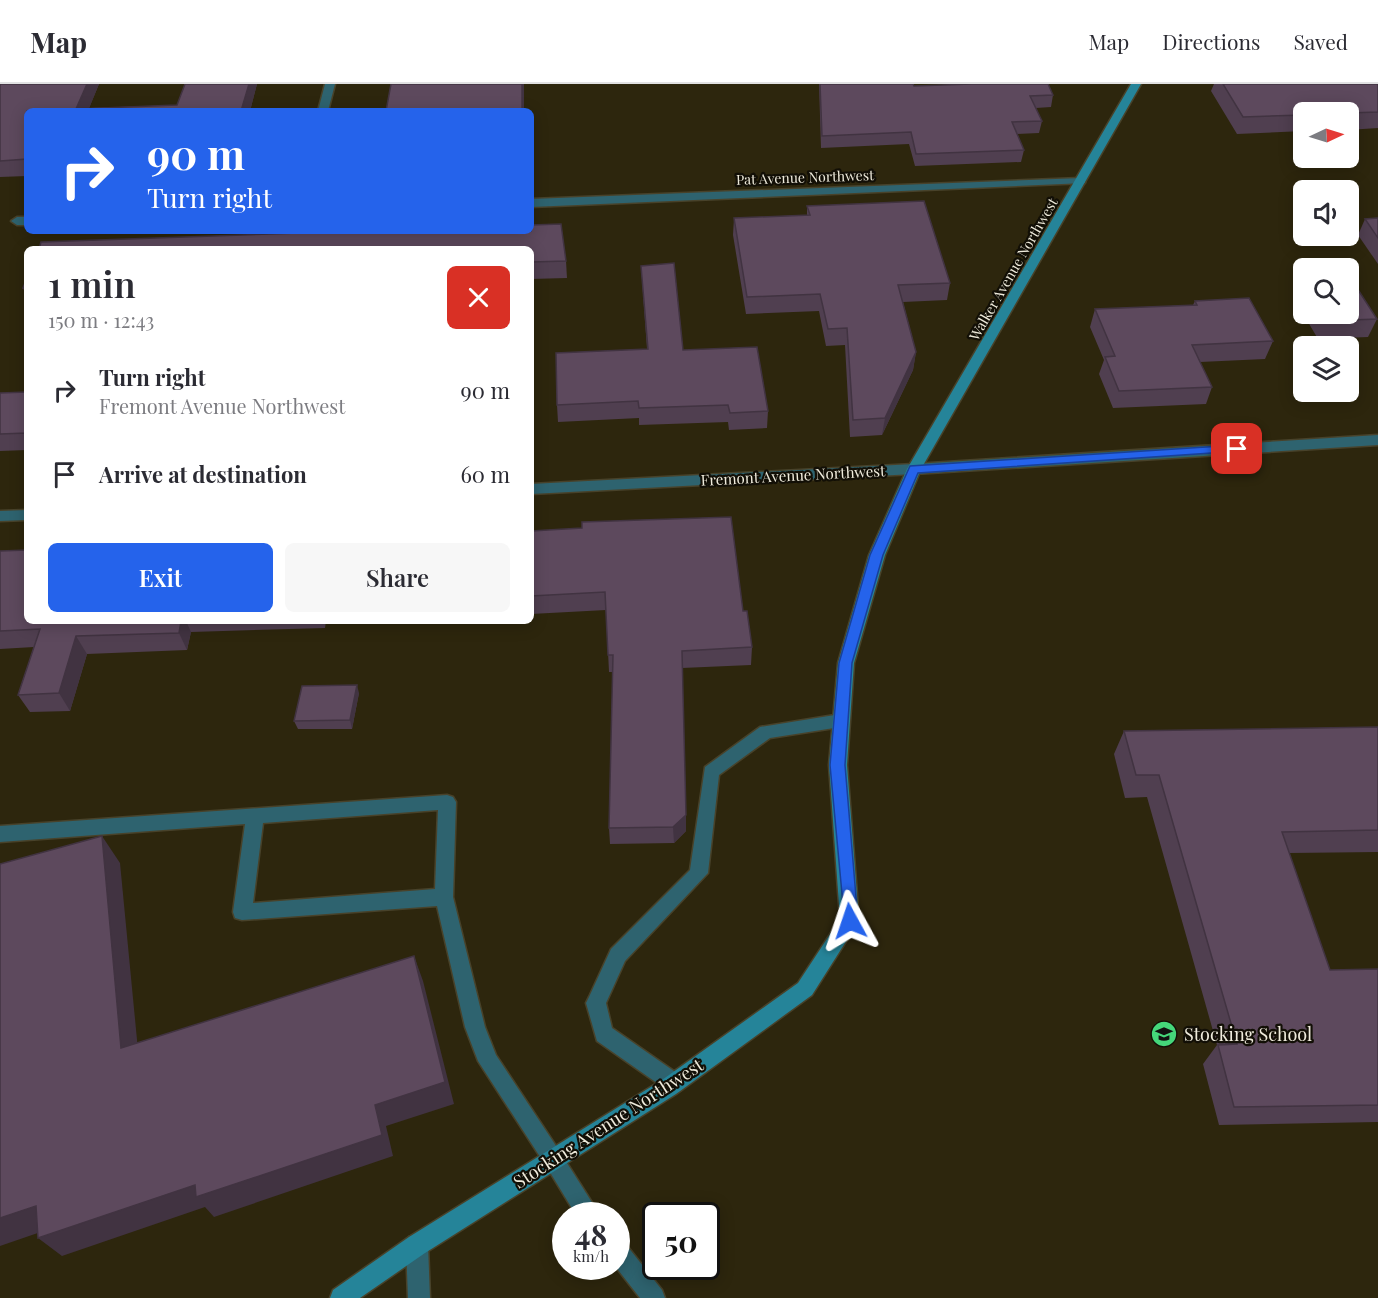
<!DOCTYPE html>
<html lang="en">
<head>
<meta charset="utf-8">
<style>
  :root { --surface:#fff; --page:#f7f7f7; --text:#2b2b33; --muted:#7c7c81; --line:#e1e1e2; --accent:#2563eb }
  body { margin:0; font-family:"Playfair Display",serif; background:var(--page); color:var(--text); height:100vh; display:flex; flex-direction:column; font-size:22px; white-space:nowrap }
  * { box-sizing:border-box; margin:0 }
  p { font-size:20px; color:var(--muted) }
  .icon { flex:none; width:33px; height:33px; fill:none; stroke:currentColor; stroke-width:2; stroke-linecap:round; stroke-linejoin:round }
  .map { position:relative; flex:1; overflow:hidden }
  .details { position:absolute; left:24px; top:162px; width:510px; height:378px; display:flex; flex-direction:column; background:var(--surface); border-radius:9px; box-shadow:0 3px 15px #0003 }
  .details>* { flex:none }
  .hud { position:absolute; left:24px; top:24px; width:510px; height:126px; border-radius:9px; box-shadow:0 3px 15px #0003; background:#2563eb; color:#fff; overflow:hidden }
  .needle { width:39px; rotate:86deg }
  .tools { position:absolute; left:1293px; top:18px; display:grid; gap:12px }
  .tools a { display:grid; place-items:center; width:66px; height:66px; border-radius:9px; background:var(--surface); box-shadow:0 3px 15px #0003; font-size:30px }
  .speed { position:absolute; left:552px; top:1118px; display:flex; gap:12px; font-size:30px; font-weight:700; text-align:center }
  .speed>* { display:grid; place-content:center; width:78px; height:78px; border-radius:50%; background:var(--surface); box-shadow:0 3px 15px #0003; line-height:1 }
  .speed small { font-size:15px; font-weight:400 }
  .speed .limit { border:3px solid #111; border-radius:9px; background:#fff; color:#111 }
  .pin { position:absolute; display:grid; place-items:center; width:51px; height:51px; color:#fff; margin:-26px; border-radius:12px; box-shadow:0 3px 9px #0006 }
  .me { position:absolute; width:66px; margin:-33px; rotate:355deg; stroke-linejoin:round; filter:drop-shadow(0 0 4px #0008) }
  .turn { display:flex; align-items:center; gap:21px; height:126px; padding:0 24px; font-size:27px }
  .turn .icon { width:78px; height:78px; stroke-width:2.5 }
  .turn b { display:block; font-size:42px; line-height:51px }
  .round { display:grid; place-items:center; flex:none; width:63px; height:63px; border-radius:9px; background:var(--page) }
  .overview { display:flex; align-items:center; justify-content:space-between; height:102px; padding:0 24px }
  h1 { font-size:36px; font-weight:600; line-height:45px }
  .cta { display:flex; gap:12px; margin-top:auto; padding:12px 24px }
  .cta a { flex:1; height:69px; border-radius:9px; background:var(--accent); color:#fff; font-size:24px; font-weight:600; line-height:69px; text-align:center }
  .cta a+a { background:var(--page); color:var(--text) }
  ul { padding:0; list-style:none }
  li { display:flex; align-items:center; gap:18px; height:84px; padding:0 24px }
  li div { flex:1 }
  li b { display:block; font-size:22px }
  li em { font-style:normal }
  header { display:flex; align-items:center; gap:36px; box-sizing:border-box; height:84px; padding:0 30px; background:var(--surface); border-bottom:2px solid var(--line) }
  header strong { font-size:28px }
  nav { display:flex; gap:33px; margin-inline-start:auto; font-size:21px }
  .map>svg:first-child { display:block }
  .lines { fill:none; stroke-linecap:round; stroke-linejoin:round }
  .service-casing { stroke:#48422a; stroke-width:3 }
  .minor-casing { stroke:#48422a; stroke-width:3 }
  .secondary-casing { stroke:#48422a; stroke-width:3 }
  .service { fill:#2e636f; fill-rule:evenodd }
  .minor { fill:#2e636f; fill-rule:evenodd }
  .secondary { fill:#258499; fill-rule:evenodd }
  .wall { fill:#503f50 }
  .shaded-wall { fill:#413341 }
  .building { fill:#5d495d; stroke:#413341; stroke-width:1.5 }
  .route { fill:#2563eb; stroke:#184099; stroke-width:1.5 }
  .labels { text-anchor:middle; dominant-baseline:central; stroke-width:4.5; stroke-linejoin:round; paint-order:stroke }
  .far-street-label { font-size:14px; fill:#efebdc; stroke:#120f06 }
  .street-label { font-size:15px; fill:#efebdc; stroke:#120f06 }
  .near-poi-label { font-size:18px; fill:#efebdc; stroke:#120f06; text-anchor:start }
  .near-street-label { font-size:18px; fill:#efebdc; stroke:#120f06 }
</style>
</head>
<body>
<header>
<strong>Map</strong>
<nav><a>Map</a><a>Directions</a><a>Saved</a></nav>
</header>
<div class="map">
<svg width="1378" height="1214" viewBox="0 0 1378 1214">
  <rect width="100%" height="100%" fill="#2d260d"/>
  <g class="lines">
    <g class="service-casing">
      <g id="service">
        <path d="M841,630l6,2 2,5 -2,5 -77,12 -51,37 -11,98 -83,88 -19,42 6,25 69,48 3,7 -3,7 -7,3 -7,-3 -70,-49 -11,-38 3,-6 22,-48 79,-79 15,-103 55,-40z"/>
        <path d="M447,711l6,2 3,5 -3,95 32,130 11,28 64,97 4,7 -4,7 -7,4 -7,-4 -68,-105 -13,-34 -28,-121 -195,14 -7,-2 -2,-6 12,-88 -245,18v-16zM438,726l-3,79 -182,14 10,-80z"/>
        <path d="M417,1150l8,3 3,8 2,53h-22l-2,-53 3,-8z"/>
      </g>
    </g>
    <g class="minor-casing">
      <g id="minor">
        <path d="M325,0h10l-7,27h-10z"/>
        <path d="M1081,94l4,1v4l-554,24v-8z"/>
        <path d="M27,133v8h-10l-6,-4 6,-4z"/>
        <path d="M1378,351v10l-464,29 -383,20v-10l383,-20z"/>
        <path d="M27,426v10l-27,1v-10z"/>
        <path d="M553,1064l7,4 40,63h-24l-34,-56 4,-7z"/>
        <path d="M616,1155l8,3 38,48 3,8h-25l-25,-32z"/>
      </g>
    </g>
    <g class="secondary-casing">
      <path id="secondary" d="M1131,0h10l-220,385 -36,86 -31,108 -7,102 12,156 -47,74 -136,99 -251,159 -65,45h-30l3,-8 76,-53 253,-157 136,-97 42,-64 -11,-154 9,-102 31,-108 38,-86z"/>
    </g>
    <use href="#service" class="service"/>
    <use href="#minor" class="minor"/>
    <use href="#secondary" class="secondary"/>
  </g>
  <g class="wall">
    <path d="M0,0h99l-10,24 88,-3 80,-21 -7,27h-223v65l-27,1z"/>
    <path d="M819,0h94l1,2 139,9 -2,12 -15,1 6,13 -3,12 -22,1 7,16 -3,12 -106,4 -6,-22 -88,4z"/>
    <path d="M1214,0h164v44l-30,2v-18h-44v19l-67,3 -26,-43z"/>
    <path d="M807,122l143,77 -3,17 -44,2 13,50 -3,18 -31,65 -32,2 -5,-92 -19,1 -7,-35 -73,3 -13,-79 1,-17 73,-3z"/>
    <path d="M1378,134v46l-20,-29 7,-16z"/>
    <path d="M531,165l35,12 1,17 -36,1z"/>
    <path d="M641,182l42,84 85,61 -1,17 -38,2 -1,-8 -89,3v-7l-81,4 -1,-17 90,-56z"/>
    <path d="M27,194v19l-4,-9z"/>
    <path d="M1304,208v22h44l29,5 -9,18 -50,2 -20,-34z"/>
    <path d="M1195,217l78,40 -8,18 -65,3 12,25 -6,17 -93,4 -14,-34 5,-14 -14,-33 5,-18 98,-4z"/>
    <path d="M27,308v58l-27,1v-58z"/>
    <path d="M531,447l212,80 9,36 -1,18 -69,3 4,163 -12,12 -64,1 -1,-16 4,-156h-4l-3,-62 -75,4z"/>
    <path d="M0,467l27,70h299l-1,7 -134,4 -4,18 -100,4 -17,57 -40,1 -12,-17 16,-48 -34,2z"/>
    <path d="M359,609l-7,36h-54l-4,-8z"/>
    <path d="M1378,643v125l-89,1 41,117 48,-1v153l-159,3 -16,-61 14,-19 -70,-248 -22,1 -11,-44 10,-23z"/>
  </g>
  <g class="shaded-wall">
    <path d="M87,0h12l-11,27 -12,-2z"/>
    <path d="M249,0h8l-7,27h-9z"/>
    <rect x="522" y="0" width="2" height="27"/>
    <path d="M916,268l-3,18 -31,65 3,-17z"/>
    <path d="M181,537h5l5,11 -4,18 -8,-17z"/>
    <path d="M76,552l11,18 -17,57 -11,-18z"/>
    <path d="M357,601l2,8 -7,36 -2,-9z"/>
    <path d="M686,731v16l-12,12 -1,-16z"/>
    <path d="M102,752l18,27 20,208 -19,-23z"/>
    <path d="M414,872l9,25 31,123 -68,22 7,30 -179,61 -9,-10 -143,49 -24,-18 337,-133z"/>
    <path d="M36,1122l25,19 -61,21v-28z"/>
  </g>
  <g class="building">
    <path d="M0,0h87l-11,25 101,-4 8,-21h64l-8,27h-214v48l-27,2z"/>
    <path d="M391,0h131v27h-136z"/>
    <path d="M820,0h93l1,2 57,-2h77l5,11 -23,1 12,25 -30,1 12,28 -108,4 -5,-22 -89,4z"/>
    <path d="M1223,0h155v28l-30,1 -44,-1v3l-61,2z"/>
    <path d="M924,117l26,82 -52,2 18,67 -31,66 -32,2 -6,-92 -19,1 -8,-35 -73,3 -13,-79 76,-3 -3,-9z"/>
    <path d="M1378,134v20l-13,-19z"/>
    <path d="M561,140l5,37 -35,1v-13h-492l2,-7 317,-11h173v-6z"/>
    <path d="M674,179l9,87 74,-3 11,64 -38,2 -2,-8 -89,3 -1,-7 -81,4 -1,-52 92,-4 -7,-83z"/>
    <path d="M27,194v10h-4z"/>
    <path d="M1355,201l22,34 -51,2 -5,-7h27v-28z"/>
    <path d="M1249,214l24,43 -81,4 20,42 -93,4 -14,-34 10,-1 -20,-47 102,-4 -2,-4z"/>
    <path d="M27,308v41l-27,1v-41z"/>
    <path d="M731,433l12,94h4l5,36 -70,4 4,164 -13,12 -64,1 4,-173h-5l-3,-63 -74,4v-65l51,-3v-6z"/>
    <path d="M27,466v71h154l-2,12 -103,3 -17,57 -41,2 22,-66 -40,2v-80z"/>
    <path d="M357,601l-7,35 -56,1 8,-35z"/>
    <path d="M1378,643v103l-96,2 48,138 48,-1v136l-144,2 -16,-62 19,-1 -78,-269h-23l-12,-44z"/>
    <path d="M102,752l19,212 293,-92 31,126 -70,23 7,30 -186,62 -1,-12 -157,53 -2,-32 -36,12v-354z"/>
  </g>
  <path class="route" d="M1237,361l4,1v5l-323,22 -35,82 -31,108 -7,102 13,156 -2,5 -6,2 -5,-2 -15,-161 9,-102 31,-108 40,-89z"/>
  <defs>
    <g id="school-disc" transform="scale(1.35)"><circle r="9.5" fill="#45d77a" stroke="#120f06"/><path d="M0-5L7-2L0 1L-7-2ZM-4 1L0 2.5L4 1V4Q0 6-4 4Z" fill="#111"/></g>
  </defs>
  <g fill-rule="evenodd">
    <use href="#school-disc" x="1164" y="950"/>
  </g>
  <g class="labels">
    <g class="far-street-label">
      <text transform="translate(805 93) rotate(-2)">Pat Avenue Northwest</text>
      <text transform="translate(1013 185) rotate(-60)">Walker Avenue Northwest</text>
    </g>
    <g class="street-label">
      <text transform="translate(793 391) rotate(-3)">Fremont Avenue Northwest</text>
    </g>
    <g class="near-poi-label">
      <text x="1184" y="950">Stocking School</text>
    </g>
    <g class="near-street-label">
      <text transform="translate(608 1039) rotate(-33)">Stocking Avenue Northwest</text>
    </g>
  </g>
</svg>
<div class="tools">
<a><svg class="needle" viewBox="-14 -14 28 28"><path d="M0-13l5 13h-10z" fill="#e53935"/><path d="M0 13l5-13h-10z" fill="#7c7c81"/></svg></a>
<a><svg class="icon" aria-label="sound" viewBox="0 0 24 24"><path d="M4 9h4l5-4v14l-5-4H4zM17 9q2 3 0 6"/></svg></a>
<a><svg class="icon" aria-label="search" viewBox="0 0 24 24"><circle cx="10" cy="10" r="6"/><path d="M15 15l6 6"/></svg></a>
<a><svg class="icon" aria-label="layers" viewBox="0 0 24 24"><path d="M12 4l9 5-9 5-9-5zM3 14l9 5 9-5"/></svg></a>
</div>
<div class="speed"><div>48<small>km/h</small></div><div class="limit">50</div></div>
<div class="pin" style="left:1237px;top:365px;background:#d93025"><svg class="icon" aria-label="arrive" viewBox="0 0 24 24"><path d="M6 21V4h12l-3 4 3 4H6"/></svg></div>
<svg class="me" style="left:850px;top:837px" viewBox="-20 -20 40 40"><path d="M0-17L14 15 0 8-14 15z" fill="#2563eb" stroke="#fff" stroke-width="4"/></svg>
<div class="hud">
<div class="turn"><svg class="icon" aria-label="right" viewBox="0 0 24 24"><path d="M7 20v-9h11M14 6l5 5-5 5"/></svg><div><b>90 m</b>Turn right</div></div>
</div>
<section class="details">
<div class="overview"><div><h1>1 min</h1><p>150 m · 12:43</p></div><a class="round" style="background:#d93025;color:#fff"><svg class="icon" aria-label="close" viewBox="0 0 24 24"><path d="M6 6l12 12M18 6L6 18"/></svg></a></div>
<ul>
<li><svg class="icon" aria-label="right" viewBox="0 0 24 24"><path d="M7 20v-9h11M14 6l5 5-5 5"/></svg><div><b>Turn right</b><p>Fremont Avenue Northwest</p></div><em>90 m</em></li>
<li><svg class="icon" aria-label="arrive" viewBox="0 0 24 24"><path d="M6 21V4h12l-3 4 3 4H6"/></svg><div><b>Arrive at destination</b></div><em>60 m</em></li>
</ul>
<div class="cta"><a>Exit</a><a>Share</a></div>
</section>
</div>
</body>
</html>
